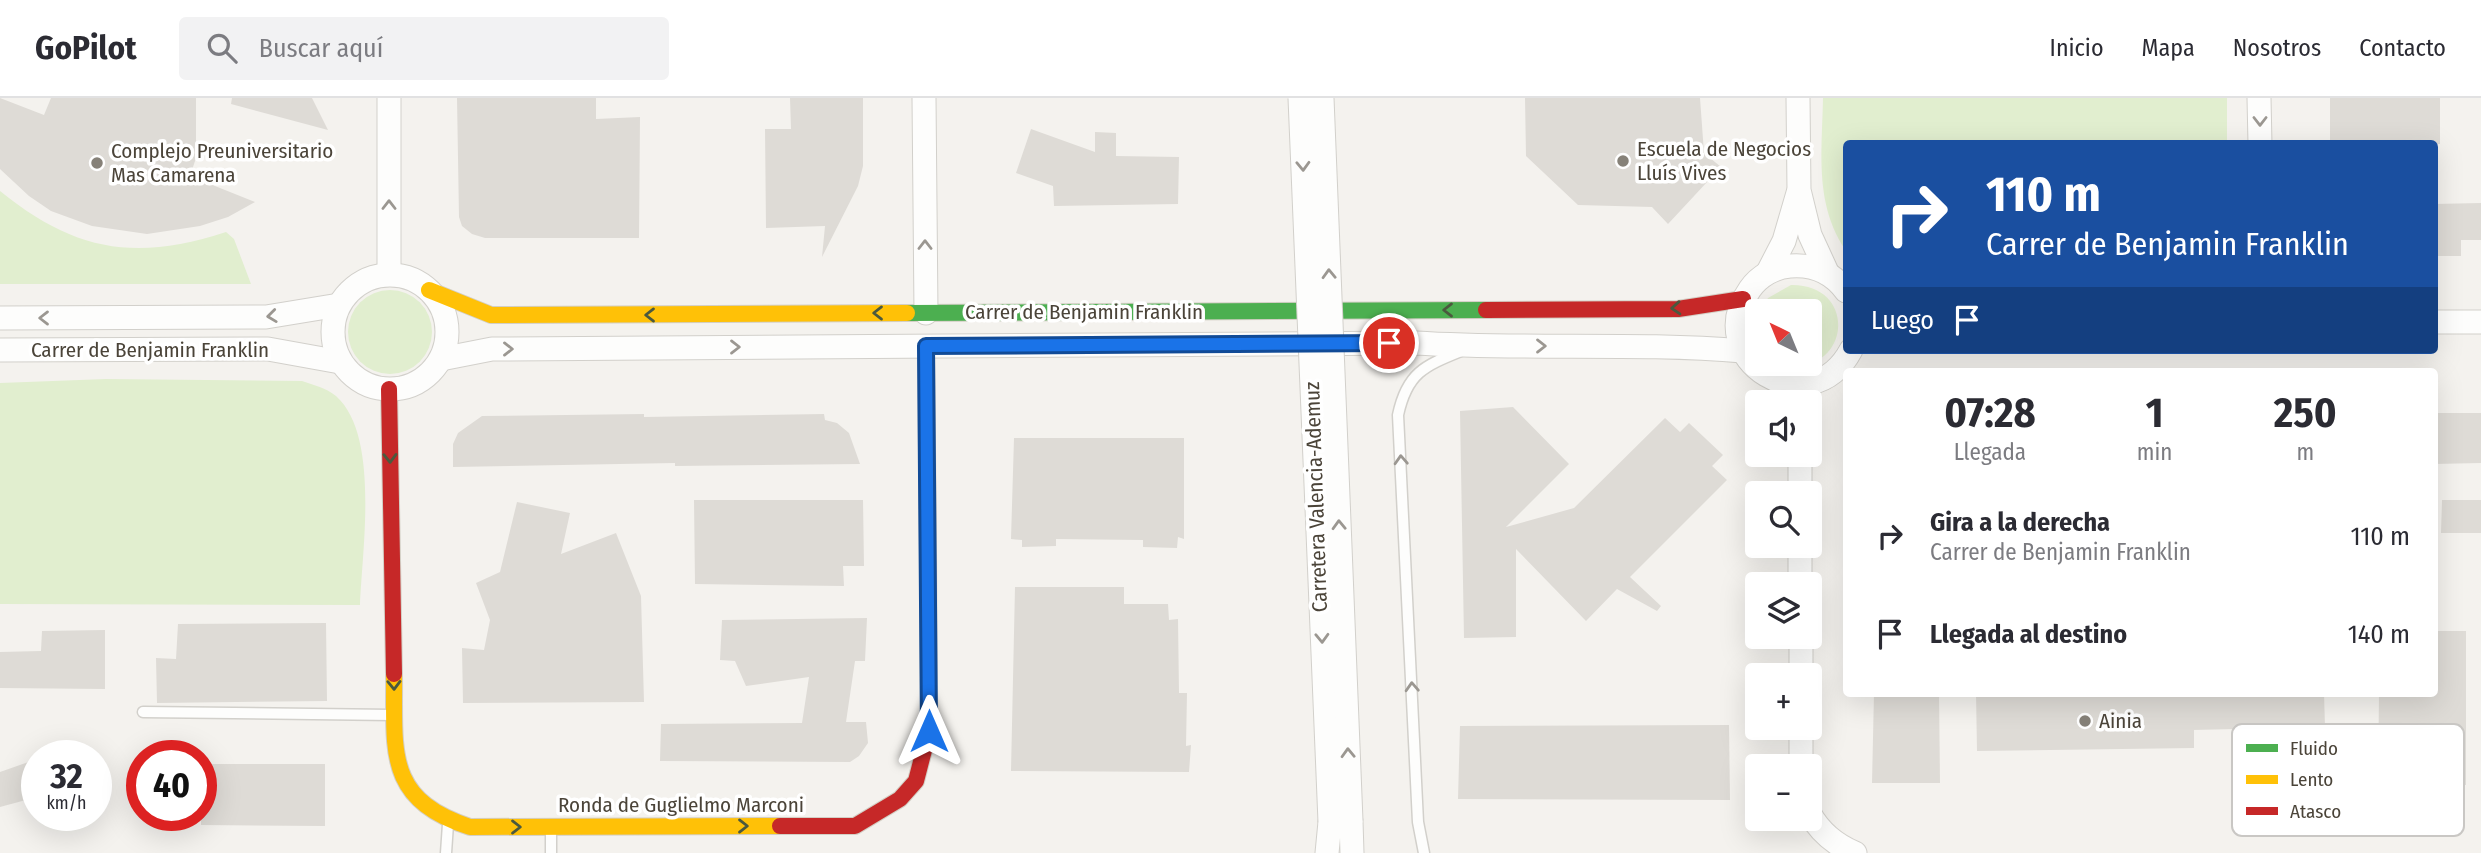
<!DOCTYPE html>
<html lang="es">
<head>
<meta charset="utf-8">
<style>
  :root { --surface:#fff; --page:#f2f2f3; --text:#2b2b33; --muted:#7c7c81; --line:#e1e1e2 }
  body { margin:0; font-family:"Fira Sans Condensed",sans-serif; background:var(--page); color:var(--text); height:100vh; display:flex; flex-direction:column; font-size:26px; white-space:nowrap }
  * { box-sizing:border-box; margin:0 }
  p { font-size:23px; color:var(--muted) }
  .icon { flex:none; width:38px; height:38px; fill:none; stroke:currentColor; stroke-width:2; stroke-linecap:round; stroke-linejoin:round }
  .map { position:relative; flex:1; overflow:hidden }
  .sheet { position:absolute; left:1843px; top:270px; width:595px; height:329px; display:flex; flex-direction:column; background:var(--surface); border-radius:7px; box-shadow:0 7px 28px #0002 }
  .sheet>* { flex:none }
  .banner { position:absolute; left:1843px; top:42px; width:595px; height:214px; border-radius:7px; box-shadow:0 7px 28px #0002; background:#1a4fa0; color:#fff; overflow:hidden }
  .needle { width:46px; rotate:317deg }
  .controls { position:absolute; left:1745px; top:201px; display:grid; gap:14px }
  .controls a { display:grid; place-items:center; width:77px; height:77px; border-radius:7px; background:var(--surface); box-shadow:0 7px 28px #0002; font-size:35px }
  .speed { position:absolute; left:21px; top:642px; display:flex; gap:14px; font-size:35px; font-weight:700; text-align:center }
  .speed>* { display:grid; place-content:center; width:91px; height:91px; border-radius:50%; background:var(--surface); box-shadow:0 7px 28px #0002; line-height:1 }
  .speed small { font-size:18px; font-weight:400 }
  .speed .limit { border:10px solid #d22; background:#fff; color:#111 }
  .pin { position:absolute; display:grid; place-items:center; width:60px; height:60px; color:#fff; margin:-30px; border:4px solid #fff; border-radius:50%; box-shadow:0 2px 7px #0007 }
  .me { position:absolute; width:77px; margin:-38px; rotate:0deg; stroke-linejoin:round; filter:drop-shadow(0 0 5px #0008) }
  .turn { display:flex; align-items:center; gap:24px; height:147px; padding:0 28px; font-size:32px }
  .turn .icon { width:91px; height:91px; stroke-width:2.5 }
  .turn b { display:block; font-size:49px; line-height:60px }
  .then { display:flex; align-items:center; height:66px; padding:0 28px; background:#0003; gap:14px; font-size:26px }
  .eta { display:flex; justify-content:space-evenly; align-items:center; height:119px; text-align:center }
  .eta b { font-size:42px; font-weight:700; line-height:49px }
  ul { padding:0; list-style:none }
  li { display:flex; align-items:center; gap:21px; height:98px; padding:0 28px }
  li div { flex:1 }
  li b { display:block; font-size:26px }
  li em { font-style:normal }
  header { display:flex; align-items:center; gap:42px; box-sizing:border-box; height:98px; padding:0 35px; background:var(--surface); border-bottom:2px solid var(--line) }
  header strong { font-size:33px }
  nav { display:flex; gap:38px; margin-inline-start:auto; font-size:24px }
  .search { width:490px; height:63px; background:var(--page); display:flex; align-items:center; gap:18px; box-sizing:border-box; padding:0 24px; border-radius:7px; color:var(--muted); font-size:26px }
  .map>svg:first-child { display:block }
  .green { fill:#e1eecf }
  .building { fill:#dedbd6 }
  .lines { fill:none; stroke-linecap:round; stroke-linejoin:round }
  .lane-casing { stroke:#d2d0cb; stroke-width:13 }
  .street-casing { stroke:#d2d0cb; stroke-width:25 }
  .fast-casing { stroke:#d3cfc5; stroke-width:18 }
  .slow-casing { stroke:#d3cfc5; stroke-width:18 }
  .jam-casing { stroke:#d3cfc5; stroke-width:18 }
  .lane { stroke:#fdfdfc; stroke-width:10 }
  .street { stroke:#fdfdfc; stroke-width:23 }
  .fast { stroke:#4caf50; stroke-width:16 }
  .slow { stroke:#ffc107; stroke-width:16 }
  .jam { stroke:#c62828; stroke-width:16 }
  .street-bridge-casing { stroke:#d2d0cb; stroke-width:25; stroke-linecap:butt }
  .street-bridge { stroke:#fdfdfc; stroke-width:23 }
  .oneway { stroke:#9b9791 }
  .oneway2 { stroke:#4b593e }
  .route-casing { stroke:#114b97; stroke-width:18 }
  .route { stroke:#1a73e8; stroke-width:12 }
  .poi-dot { fill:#868178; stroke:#fff; stroke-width:2.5 }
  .labels { text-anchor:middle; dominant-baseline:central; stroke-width:7; stroke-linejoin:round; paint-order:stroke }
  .poi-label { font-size:21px; fill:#4b4439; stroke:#fff; text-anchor:start }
  .street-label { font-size:21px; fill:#4b4439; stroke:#fff }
  .key { fill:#fff; stroke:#c9c7c4; stroke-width:2 }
  .key-label { font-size:19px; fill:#4b4439 }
</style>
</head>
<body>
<header>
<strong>GoPilot</strong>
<div class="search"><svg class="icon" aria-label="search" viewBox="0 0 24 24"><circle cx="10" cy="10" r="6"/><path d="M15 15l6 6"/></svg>Buscar aquí</div>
<nav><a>Inicio</a><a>Mapa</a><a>Nosotros</a><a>Contacto</a></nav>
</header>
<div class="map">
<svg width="2481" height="755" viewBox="0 0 2481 755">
  <rect width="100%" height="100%" fill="#f4f2ee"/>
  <g class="green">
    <path d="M1823,0h404v45l-381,1v107c-32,-47 -24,-99 -23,-153z"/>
    <path d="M0,93c74,60 135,71 226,41l8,7 17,45h-251z"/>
    <path d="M1791,187c69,-1 59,93 -8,79h27v-52l-50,-1 8,-13z"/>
    <circle cx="390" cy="234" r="42"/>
    <path d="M106,281l196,2c12,4 24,7 34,15 44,39 26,154 24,209l-360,-1v-221z"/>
  </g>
  <g class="building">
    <path d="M0,0l44,17 7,-17h145v60l-6,18 65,26 -27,15 -28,9 -53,8 -55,-8 -41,-15 -22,-15 -29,-27z"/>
    <path d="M232,0h80l16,32 -97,-26z"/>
    <path d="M457,0h139v21l44,-2 -1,121h-154l-13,-4 -10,-8 -3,-9z"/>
    <path d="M790,0h73v68l-5,20 -36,71 3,-31 -59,2 -1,-99h26z"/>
    <path d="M1525,0h175l4,55 17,14 -53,57 -16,-17 -74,-2 -52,-49z"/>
    <rect x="2330" y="0" width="110" height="46"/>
    <path d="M1031,31l64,23v-20l21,1v23l63,1 -1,47 -124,2 -1,-20 -37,-13z"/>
    <path d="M2481,105v37h-20v16h-27v-52z"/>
    <path d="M1513,309l56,57 -63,63 68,-19 91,-90 15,14 9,-9 34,32 -11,11 15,14 -97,97 31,29 -4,5 -40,-22 -31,32 -70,-72v88l-52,1 -4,-227z"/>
    <path d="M2434,315h47v50l-47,1z"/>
    <path d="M644,316v3l180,-3 1,6 12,3 12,10 11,31 -185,2v-3l-222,4v-23l5,-11 24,-17z"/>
    <path d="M1014,340h170v101l-6,-2 -1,11 -34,-1v-7l-87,-1v7l-34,1v-7l-11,-1z"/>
    <path d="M694,402h169l1,66h-21l1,20 -149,-2z"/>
    <path d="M2442,402h39v33h-40z"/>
    <path d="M517,404l53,11 -9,41 55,-21 25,63 3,106 -181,1 -1,-55 22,2 6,-30 -14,-37 24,-11z"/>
    <path d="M1015,489h109v17h44l1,16 9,-1 1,74h8l-1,53 5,-1 -2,27 -178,-1z"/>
    <path d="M867,520l-2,43h-10l-9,61h20l2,21 -9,13 -9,6 -190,-1 1,-37 141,-1 7,-46 -63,9 -11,-25 -15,-1 2,-40z"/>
    <path d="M326,525l1,78 -170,2 -1,-45 20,1 2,-35z"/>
    <path d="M105,532v59l-105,-1v-36l41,-1 1,-20z"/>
    <path d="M2434,533h32v154h-88l1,-92h55z"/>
    <path d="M1874,595h65l1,90h-68z"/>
    <path d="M1976,595h348l1,34 -131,3v18l-217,3z"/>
    <path d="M1729,627l1,75 -272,-1 2,-73z"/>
    <path d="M37,661v38l-37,10v-35z"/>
    <path d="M201,666h124v62l-124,-1z"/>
  </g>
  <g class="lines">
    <g class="lane-casing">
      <g id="lane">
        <path d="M143,614l249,3"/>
        <path d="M551,733v22"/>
        <path d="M446,755l2,-29"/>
        <path d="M1424,755l-6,-31 -20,-407c9,-42 26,-49 63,-64"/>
      </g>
    </g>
    <g class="street-casing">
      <g id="street">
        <path d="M389,0v176"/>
        <path d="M924,0l2,215"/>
        <path d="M1798,0l1,92 11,45 17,37"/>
        <path d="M2259,0l1,46"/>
        <path d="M1768,174l16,-31 14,-48"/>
        <circle cx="390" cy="234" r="57"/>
        <path d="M1846,193c-13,-18 -33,-27 -56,-25 -15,1 -31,10 -40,23 -50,71 60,138 101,61"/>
        <path d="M0,220l266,-1 73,-12"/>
        <path d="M2434,224h47"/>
        <path d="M0,252l268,-1 72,13"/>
        <path d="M441,261l51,-10 924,-6c109,7 218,-1 327,8"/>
        <path d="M1800,357v39"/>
        <path d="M1800,448v38"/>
        <path d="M1801,539v39"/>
        <path d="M1801,630v38"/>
        <path d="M1810,716c10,18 26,31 45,39"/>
        <path d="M1351,723l1,32"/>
        <path d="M1327,755l3,-31"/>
      </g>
    </g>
    <g class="fast-casing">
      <g id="fast">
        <path d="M907,215l579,-3"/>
        <path d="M926,248l2,205"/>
      </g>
    </g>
    <g class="slow-casing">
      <g id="slow">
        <path d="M429,192l62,25 416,-2"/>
        <path d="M394,576c1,76 -10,125 76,153l310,-1"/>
      </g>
    </g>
    <g class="jam-casing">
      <g id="jam">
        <path d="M1486,212l192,-1 65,-10"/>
        <path d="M389,291l5,285"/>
        <path d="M780,728h75l45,-27 16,-18 13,-50 -1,-180"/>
      </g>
    </g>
    <use href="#lane" class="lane"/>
    <use href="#street" class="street"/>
    <use href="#fast" class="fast"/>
    <use href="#slow" class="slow"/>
    <use href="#jam" class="jam"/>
    <g class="street-bridge-casing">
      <g id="street-bridge">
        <path d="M1300,0l30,724"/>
        <path d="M1322,0l29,723"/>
      </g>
    </g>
    <use href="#street-bridge" class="street-bridge"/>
  </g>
  <defs><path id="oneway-chevron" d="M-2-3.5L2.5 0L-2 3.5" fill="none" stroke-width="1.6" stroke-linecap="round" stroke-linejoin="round" transform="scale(1.75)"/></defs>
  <g class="oneway">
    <use href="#oneway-chevron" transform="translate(2260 23) rotate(90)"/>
    <use href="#oneway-chevron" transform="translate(1303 68) rotate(88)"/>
    <use href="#oneway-chevron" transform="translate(389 107) rotate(-90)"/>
    <use href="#oneway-chevron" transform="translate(925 147) rotate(-90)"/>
    <use href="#oneway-chevron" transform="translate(1329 176) rotate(-92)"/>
    <use href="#oneway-chevron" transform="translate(272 218) rotate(173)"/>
    <use href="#oneway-chevron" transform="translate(44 220) rotate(180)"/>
    <use href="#oneway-chevron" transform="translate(1541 248)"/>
    <use href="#oneway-chevron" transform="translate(735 249)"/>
    <use href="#oneway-chevron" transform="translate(508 251)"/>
    <use href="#oneway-chevron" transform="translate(1401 362) rotate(-93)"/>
    <use href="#oneway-chevron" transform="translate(1339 427) rotate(-92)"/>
    <use href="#oneway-chevron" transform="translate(1322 540) rotate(88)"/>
    <use href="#oneway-chevron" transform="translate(1412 589) rotate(-93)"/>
    <use href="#oneway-chevron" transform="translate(1348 655) rotate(-92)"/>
  </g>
  <g class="oneway2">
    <use href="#oneway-chevron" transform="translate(1676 210) rotate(176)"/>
    <use href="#oneway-chevron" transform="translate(1448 212) rotate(180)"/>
    <use href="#oneway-chevron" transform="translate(878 215) rotate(180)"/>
    <use href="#oneway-chevron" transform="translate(650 217) rotate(180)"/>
    <use href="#oneway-chevron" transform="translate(390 360) rotate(89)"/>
    <use href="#oneway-chevron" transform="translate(394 587) rotate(89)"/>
    <use href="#oneway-chevron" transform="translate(743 728)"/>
    <use href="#oneway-chevron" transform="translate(516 729)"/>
  </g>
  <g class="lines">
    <g class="route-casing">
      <path id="route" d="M929,633l-3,-385 463,-3"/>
    </g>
    <use href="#route" class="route"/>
  </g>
  <g class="poi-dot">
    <circle cx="1623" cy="63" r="7"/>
    <circle cx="97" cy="65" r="7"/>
    <circle cx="2085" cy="623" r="7"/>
  </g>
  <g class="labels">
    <g class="poi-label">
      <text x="1637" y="51">Escuela de Negocios<tspan x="1637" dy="24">Lluís Vives</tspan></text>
      <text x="111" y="53">Complejo Preuniversitario<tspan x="111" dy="24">Mas Camarena</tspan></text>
      <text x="2099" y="623">Ainia</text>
    </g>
    <g class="street-label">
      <text x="1084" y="214">Carrer de Benjamin Franklin</text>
      <text x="150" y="252">Carrer de Benjamin Franklin</text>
      <text transform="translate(1316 399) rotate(-92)">Carretera Valencia-Ademuz</text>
      <text x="681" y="707">Ronda de Guglielmo Marconi</text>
    </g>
  </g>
  <rect x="2232" y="626" width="232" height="112" rx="10" class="key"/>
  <rect x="2246" y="646" width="32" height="8" fill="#4caf50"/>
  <rect x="2246" y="677" width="32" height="9" fill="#ffc107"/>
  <rect x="2246" y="709" width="32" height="8" fill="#c62828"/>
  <g class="key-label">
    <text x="2290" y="657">Fluido</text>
    <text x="2290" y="688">Lento</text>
    <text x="2290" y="720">Atasco</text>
  </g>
</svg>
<div class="controls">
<a><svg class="needle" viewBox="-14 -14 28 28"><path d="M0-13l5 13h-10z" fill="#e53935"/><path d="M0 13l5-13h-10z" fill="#7c7c81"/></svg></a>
<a><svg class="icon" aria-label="sound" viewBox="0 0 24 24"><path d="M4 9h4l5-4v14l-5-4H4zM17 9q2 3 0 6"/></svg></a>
<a><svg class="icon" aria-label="search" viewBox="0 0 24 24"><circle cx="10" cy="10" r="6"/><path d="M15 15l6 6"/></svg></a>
<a><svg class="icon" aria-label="layers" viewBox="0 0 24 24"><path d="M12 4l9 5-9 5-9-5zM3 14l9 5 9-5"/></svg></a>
<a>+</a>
<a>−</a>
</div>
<div class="speed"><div>32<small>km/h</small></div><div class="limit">40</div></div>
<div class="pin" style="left:1389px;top:245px;background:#d93025"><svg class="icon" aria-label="arrive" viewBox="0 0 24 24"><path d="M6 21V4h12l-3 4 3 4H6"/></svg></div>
<svg class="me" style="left:929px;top:633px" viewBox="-20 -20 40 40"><path d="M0-17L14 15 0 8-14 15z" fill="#1a73e8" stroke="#fff" stroke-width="4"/></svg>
<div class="banner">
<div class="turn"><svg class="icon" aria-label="right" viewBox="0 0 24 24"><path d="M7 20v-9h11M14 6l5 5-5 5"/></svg><div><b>110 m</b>Carrer de Benjamin Franklin</div></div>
<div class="then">Luego<svg class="icon" aria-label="arrive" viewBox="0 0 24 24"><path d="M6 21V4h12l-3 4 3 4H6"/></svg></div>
</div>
<section class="sheet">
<div class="eta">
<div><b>07:28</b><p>Llegada</p></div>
<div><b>1</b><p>min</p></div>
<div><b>250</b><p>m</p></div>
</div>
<ul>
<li><svg class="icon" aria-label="right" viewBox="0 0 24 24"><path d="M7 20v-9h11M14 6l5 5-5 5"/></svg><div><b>Gira a la derecha</b><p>Carrer de Benjamin Franklin</p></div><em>110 m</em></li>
<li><svg class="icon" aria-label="arrive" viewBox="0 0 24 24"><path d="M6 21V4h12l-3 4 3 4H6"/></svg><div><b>Llegada al destino</b></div><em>140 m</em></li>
</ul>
</section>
</div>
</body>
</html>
